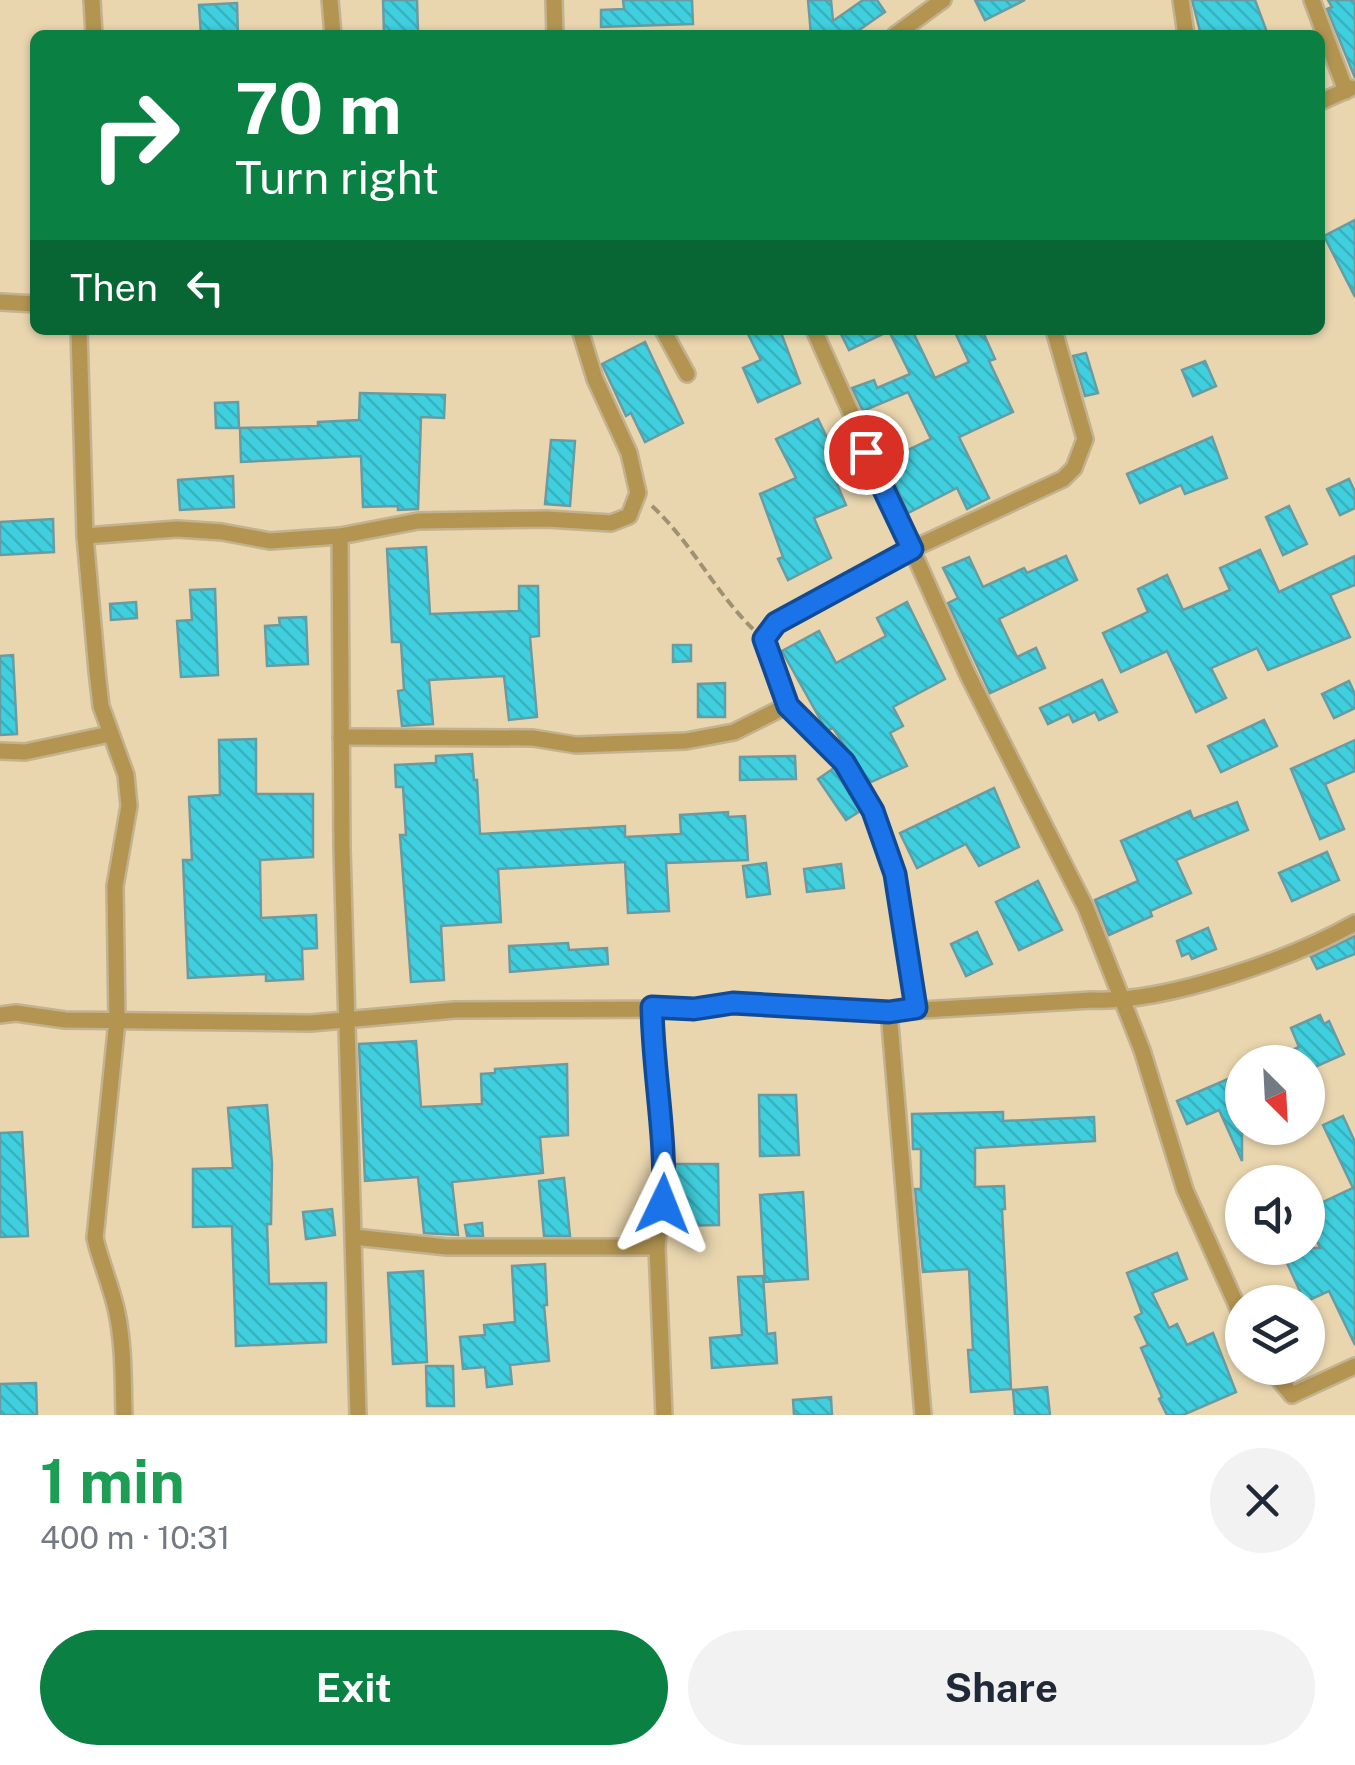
<!DOCTYPE html>
<html lang="en">
<head>
<meta charset="utf-8">
<style>
  :root { --surface:#fff; --page:#f2f2f3; --text:#1f2937; --muted:#747a83; --accent:#0b8043 }
  body { margin:0; font-family:"Public Sans",sans-serif; background:var(--page); color:var(--text); height:100vh; display:flex; flex-direction:column; font-size:38px; white-space:nowrap }
  * { box-sizing:border-box; margin:0 }
  p { font-size:32px; color:var(--muted) }
  .icon { flex:none; width:55px; height:55px; fill:none; stroke:currentColor; stroke-width:2; stroke-linecap:round; stroke-linejoin:round }
  .map { position:relative; height:1415px; overflow:hidden }
  .drawer { display:flex; flex-direction:column; background:var(--surface); flex:1 }
  .drawer>* { flex:none }
  .hud { position:absolute; left:30px; top:30px; width:1295px; height:305px; border-radius:15px; box-shadow:0 2px 8px #0004; background:#0b8043; color:#fff; overflow:hidden }
  .needle { width:65px; rotate:156deg }
  .controls { position:absolute; left:1225px; top:1045px; display:grid; gap:20px }
  .controls a { display:grid; place-items:center; width:100px; height:100px; border-radius:50%; background:var(--surface); box-shadow:0 2px 8px #0004; font-size:50px }
  .pin { position:absolute; display:grid; place-items:center; width:85px; height:85px; color:#fff; margin:-42px; border:5px solid #fff; border-radius:50%; box-shadow:0 2px 10px #0007 }
  .me { position:absolute; width:110px; margin:-55px; rotate:2deg; stroke-linejoin:round; filter:drop-shadow(0 0 8px #0008) }
  .turn { display:flex; align-items:center; gap:35px; height:210px; padding:0 40px; font-size:45px }
  .turn .icon { width:130px; height:130px; stroke-width:2.5 }
  .turn b { display:block; font-size:70px; line-height:85px }
  .then { display:flex; align-items:center; height:95px; padding:0 40px; background:#0003; gap:20px; font-size:38px }
  .round { display:grid; place-items:center; flex:none; width:105px; height:105px; border-radius:52px; background:var(--page) }
  .head { display:flex; align-items:center; justify-content:space-between; height:170px; padding:0 40px }
  h1 { font-size:60px; font-weight:700; line-height:75px; color:#1e9e55 }
  .cta { display:flex; gap:20px; margin-top:auto; padding:20px 40px }
  .cta a { flex:1; height:115px; border-radius:60px; background:var(--accent); color:#fff; font-size:40px; font-weight:700; line-height:115px; text-align:center }
  .cta a+a { background:var(--page); color:var(--text) }
  .map>svg:first-child { display:block }
  .building { fill:url(#building-back-hatch); stroke:#699ca2; stroke-width:2.5 }
  .lines { fill:none; stroke-linecap:round; stroke-linejoin:round }
  .street-casing { stroke:#c3b290; stroke-width:20 }
  .path { stroke:#9f9173; stroke-width:4; stroke-dasharray:10 5; stroke-linecap:butt }
  .street { stroke:#b39551; stroke-width:15 }
  .route-casing { stroke:#114b97; stroke-width:25 }
  .route { stroke:#1a73e8; stroke-width:18 }
</style>
</head>
<body>
<div class="map">
<svg width="1355" height="1415" viewBox="0 0 1355 1415">
  <defs>
    <pattern id="building-back-hatch" width="6" height="6" patternUnits="userSpaceOnUse" patternTransform="scale(2.5)"><rect width="6" height="6" fill="#3fcfde"/><path d="M-1 5l2 2M0 0l6 6M5-1l2 2" fill="none" stroke="#37b1be"/></pattern>
  </defs>
  <rect width="100%" height="100%" fill="#e9d6af"/>
  <g class="building">
    <path d="M383,0h34l1,32 -34,2z"/>
    <path d="M623,0h69l1,24 -92,3v-17l23,-1z"/>
    <path d="M808,0h23l2,21 30,-21h14l8,12 -33,23h-41z"/>
    <path d="M975,0h50l-40,20z"/>
    <path d="M1192,0h63l13,35h-67z"/>
    <path d="M1328,0h27v78l-28,-69 5,-2z"/>
    <path d="M237,3l1,32h-37l-2,-30z"/>
    <path d="M1355,220v77l-31,-61z"/>
    <path d="M746,330h34l20,53 -42,19 -15,-34 18,-8z"/>
    <path d="M839,330h73l23,48 34,-16 -15,-32h28l13,29 -6,2 24,51 -54,25 30,61 -22,11 -10,-21 -49,25 -23,-52 46,-22 -23,-47 -45,19 -11,-23 22,-8 3,8 33,-14 -21,-43 -40,19z"/>
    <path d="M645,342l38,81 -38,19 -14,-29 -5,3 -24,-52z"/>
    <path d="M1086,353l12,40 -13,3 -12,-40z"/>
    <path d="M1205,361l11,25 -23,10 -11,-26z"/>
    <path d="M360,393l85,2 -1,23 -23,-1 -3,92 -20,1v-4l-35,1 -2,-51 -120,6 -1,-34 78,-2v-4l41,-2z"/>
    <path d="M238,402l1,26h-23l-1,-25z"/>
    <path d="M818,419l18,37 -9,5 19,44 -32,13 17,40 -43,22 -10,-21 5,-2 -23,-63 36,-16 -20,-39z"/>
    <path d="M1212,437l15,41 -42,16 -4,-9 -41,18 -13,-29z"/>
    <path d="M551,440l24,1 -5,65 -25,-2z"/>
    <path d="M233,476l1,31 -54,3 -2,-30z"/>
    <path d="M1349,479l6,13v16l-15,7 -13,-26z"/>
    <path d="M1289,506l18,38 -24,11 -17,-38z"/>
    <path d="M53,519l1,33 -54,3v-33z"/>
    <path d="M426,547l4,67 89,-3v-25h19l1,50 -9,1 7,80 -28,3 -5,-44 -75,4 4,44 -31,2 -4,-35 6,-1 -3,-48h-9l-5,-93z"/>
    <path d="M1260,550l19,42 76,-36v29l-25,10 20,42 -82,33 -11,-22 -46,20 15,30 -30,14 -29,-61 -46,21 -18,-39 45,-21 -10,-23 29,-14 16,35 47,-20 -10,-22z"/>
    <path d="M1066,556l11,24 -78,39 18,38 19,-9 9,20 -55,25 -42,-90 10,-5 -15,-30 26,-11 14,30 41,-19 3,5z"/>
    <path d="M215,589l3,86 -37,2 -4,-56 15,-1 -2,-30z"/>
    <path d="M136,602l1,16 -26,2 -1,-16z"/>
    <path d="M907,602l38,77 -52,28 10,19 -13,7 17,33 -38,17 -36,-55 -5,2 -4,-4 -42,-75 37,-20 17,32 50,-27 -9,-18z"/>
    <path d="M306,617l2,47 -41,2 -2,-40 15,-1 -1,-7z"/>
    <path d="M673,645h18v16l-18,1z"/>
    <path d="M13,655l4,79 -17,1v-79z"/>
    <path d="M1102,680l15,32 -18,8 -4,-8 -22,10 -4,-8 -21,10 -8,-16z"/>
    <path d="M1349,681l6,13v14l-21,10 -12,-24z"/>
    <path d="M725,683v34h-27v-33z"/>
    <path d="M1264,720l13,26 -56,26 -13,-26z"/>
    <path d="M256,739v55h57v63l-53,3 1,58 55,-3 1,33 -15,1 1,30 -37,2v-7l-78,4 -5,-118h9l-3,-63 31,-2 -1,-55z"/>
    <path d="M1355,740v31l-30,13 19,45 -24,10 -29,-70z"/>
    <path d="M472,754l2,26h3l3,54 145,-8v11l56,-3 -1,-19 48,-3v5l17,-1 3,44 -82,3 3,48 -41,2 -3,-51 -127,7 3,53 -60,4 3,54 -33,2 -11,-147h6l-3,-48h-7l-1,-22 41,-2v-7z"/>
    <path d="M795,756l1,23 -56,1v-23z"/>
    <path d="M834,768l26,43 -14,9 -28,-41z"/>
    <path d="M994,788l25,59 -40,19 -13,-22 -49,24 -17,-35z"/>
    <path d="M1237,802l11,28 -72,30 15,33 -41,18 2,5 -43,19 -14,-35 43,-19 -17,-40 69,-30 3,8z"/>
    <path d="M1327,852l12,28 -47,21 -13,-28z"/>
    <path d="M766,863l4,31 -23,3 -4,-31z"/>
    <path d="M841,864l3,24 -37,4 -3,-23z"/>
    <path d="M1038,881l24,49 -43,20 -23,-48z"/>
    <path d="M1208,928l8,21 -24,10 -3,-6 -7,3 -5,-15z"/>
    <path d="M977,932l15,32 -26,12 -15,-32z"/>
    <path d="M1355,936v18l-38,15 -6,-12z"/>
    <path d="M568,943l1,7 38,-2 1,16 -98,8 -1,-26z"/>
    <path d="M1320,1015l4,9 5,-3 15,33 -36,16v-8h-43l34,-15 -8,-19z"/>
    <path d="M416,1041l5,66 61,-3 -1,-30 14,-1v-4l72,-5 1,71 -28,2 3,36 -91,9 6,53 -34,-2 -6,-56 -53,4 -6,-137z"/>
    <path d="M1242,1073v88l-23,-51 -32,14 -10,-23z"/>
    <path d="M759,1095h37l3,60 -39,1z"/>
    <path d="M267,1105l5,58 -1,61h-4l2,60 57,-1v59l-90,4 -4,-120 -39,1v-58l40,-1 -5,-60z"/>
    <path d="M1003,1112v9l91,-4 1,24 -120,7v39l29,-1 1,23h-3l9,180 -40,3 -3,-42h5l-4,-81 -46,3 -8,-83h6v-40h-8l-1,-35z"/>
    <path d="M1343,1116l12,26v203l-26,-54 -24,11 -25,-54h40l-12,-27v-12l45,-21 -30,-63z"/>
    <path d="M22,1132l6,104 -28,1v-104z"/>
    <path d="M675,1164h43l1,61 -45,1z"/>
    <path d="M564,1178l6,58h-26l-5,-55z"/>
    <path d="M803,1192l5,87 -43,3 -5,-87z"/>
    <path d="M332,1209l3,26 -29,4 -3,-27z"/>
    <path d="M482,1223l1,13h-16l-2,-11z"/>
    <path d="M1177,1253l10,26 -35,14 17,35 8,-4 10,21 26,-12 23,59 -53,23h-16l-8,-16 3,-2 -21,-49 7,-3 -13,-28 7,-4 -15,-40z"/>
    <path d="M545,1264l2,41h-3l5,56 -39,4 2,19 -25,3 -2,-20 -22,2 -3,-32 25,-2 -1,-10 31,-3 -3,-56z"/>
    <path d="M423,1271l4,91 -34,2 -5,-91z"/>
    <path d="M763,1276l4,58 8,-1 2,30 -65,5 -2,-30 32,-3 -4,-58z"/>
    <path d="M426,1366h27l1,40h-27z"/>
    <path d="M36,1383l1,32h-37v-31z"/>
    <path d="M1047,1387l3,28h-35l-2,-25z"/>
    <path d="M831,1397l1,18h-38l-1,-15z"/>
  </g>
  <g class="lines">
    <g class="street-casing">
      <g id="street">
        <path d="M92,0l2,35"/>
        <path d="M330,0l3,35"/>
        <path d="M554,0l1,35"/>
        <path d="M1181,0l5,35"/>
        <path d="M1312,0l34,91"/>
        <path d="M895,35l48,-35"/>
        <path d="M1320,102l31,-14"/>
        <path d="M0,302l35,2"/>
        <path d="M79,330l6,206 12,135 4,35 25,69 3,31 -14,80 2,135 -22,217c6,26 17,50 22,75 7,34 6,68 7,102"/>
        <path d="M663,330l24,44"/>
        <path d="M814,330l154,345 118,233 56,142 43,140 57,127"/>
        <path d="M85,536l92,-7 45,3 48,9 70,-5"/>
        <path d="M341,737l192,1 43,7 110,-4 48,-9 54,-27"/>
        <path d="M0,751l25,1 85,-18"/>
        <path d="M651,1007l2,49 12,95 -8,96 7,168"/>
        <path d="M916,1008l-21,-135 -22,-62 -29,-49 -56,-57 -24,-66 13,-16 135,-74 151,-70 11,-11 11,-29 -31,-109"/>
        <path d="M889,1012l34,403"/>
        <path d="M0,1015l16,-2 49,7 246,3 144,-13 240,-1 38,-6 156,9 203,-12c73,3 200,-41 263,-77"/>
        <path d="M354,1237l93,10h210"/>
        <path d="M1269,1368l23,27"/>
        <path d="M1292,1395l63,-29"/>
        <path d="M358,1415l-16,-567 -2,-312 78,-15 129,-2 64,4 18,-7 9,-23 -9,-40 -34,-74 -15,-49"/>
      </g>
    </g>
    <path class="path" d="M652,506c40,37 62,85 101,123"/>
    <use href="#street" class="street"/>
  </g>
  <g class="lines">
    <g class="route-casing">
      <path id="route" d="M663,1204c4,-66 -10,-131 -11,-197l42,2 39,-6 156,9 27,-4 -21,-134 -22,-63 -29,-49 -56,-56 -24,-67 12,-16 136,-74 -46,-97"/>
    </g>
    <use href="#route" class="route"/>
  </g>
</svg>
<div class="controls">
<a><svg class="needle" viewBox="-14 -14 28 28"><path d="M0-13l5 13h-10z" fill="#e53935"/><path d="M0 13l5-13h-10z" fill="#747a83"/></svg></a>
<a><svg class="icon" aria-label="sound" viewBox="0 0 24 24"><path d="M4 9h4l5-4v14l-5-4H4zM17 9q2 3 0 6"/></svg></a>
<a><svg class="icon" aria-label="layers" viewBox="0 0 24 24"><path d="M12 4l9 5-9 5-9-5zM3 14l9 5 9-5"/></svg></a>
</div>
<div class="pin" style="left:866px;top:452px;background:#d93025"><svg class="icon" aria-label="arrive" viewBox="0 0 24 24"><path d="M6 21V4h12l-3 4 3 4H6"/></svg></div>
<svg class="me" style="left:663px;top:1204px" viewBox="-20 -20 40 40"><path d="M0-17L14 15 0 8-14 15z" fill="#1a73e8" stroke="#fff" stroke-width="4"/></svg>
<div class="hud">
<div class="turn"><svg class="icon" aria-label="right" viewBox="0 0 24 24"><path d="M7 20v-9h11M14 6l5 5-5 5"/></svg><div><b>70 m</b>Turn right</div></div>
<div class="then">Then<svg class="icon" aria-label="left" viewBox="0 0 24 24"><path d="M17 20v-9H6M10 6l-5 5 5 5"/></svg></div>
</div>
</div>
<section class="drawer">
<div class="head"><div><h1>1 min</h1><p>400 m · 10:31</p></div><a class="round"><svg class="icon" aria-label="close" viewBox="0 0 24 24"><path d="M6 6l12 12M18 6L6 18"/></svg></a></div>
<div class="cta"><a>Exit</a><a>Share</a></div>
</section>
</body>
</html>
